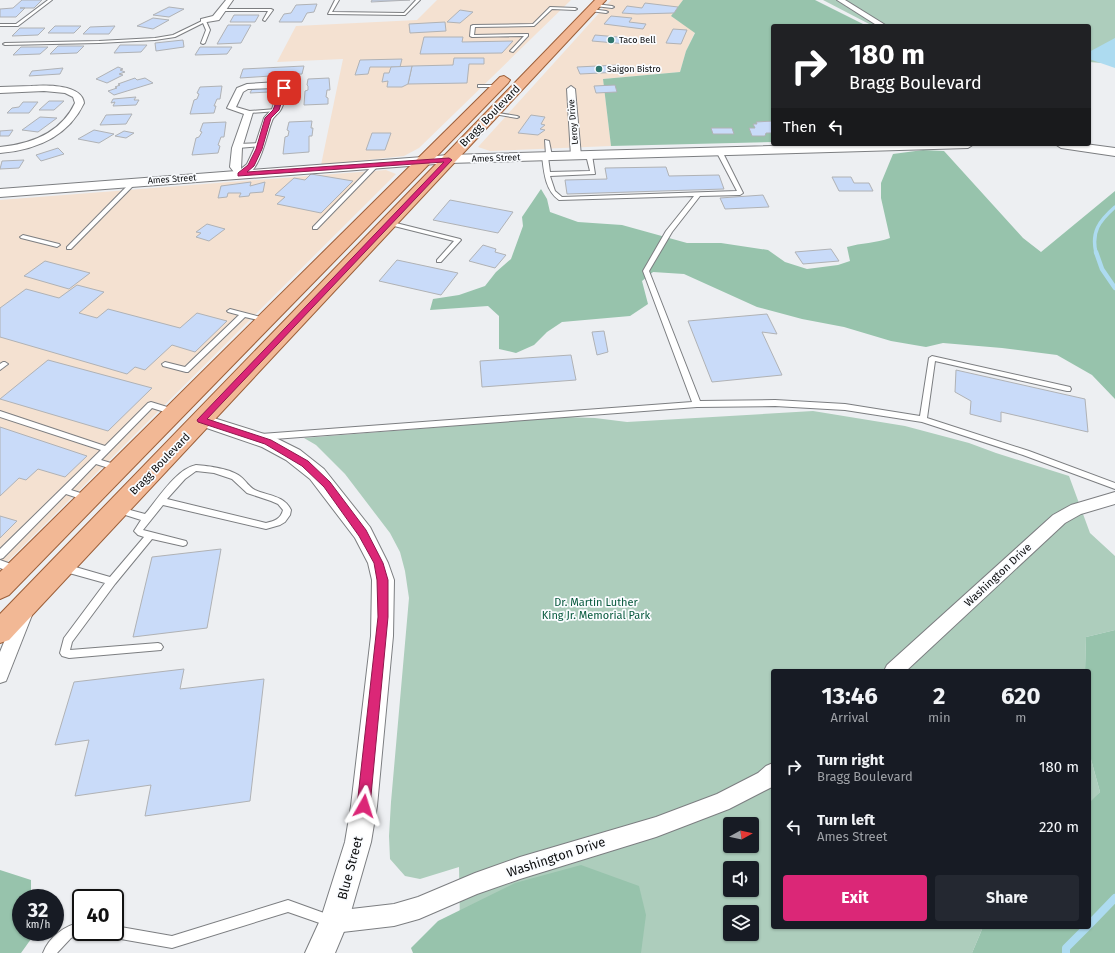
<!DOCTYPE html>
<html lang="en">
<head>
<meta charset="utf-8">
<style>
  :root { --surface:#171b24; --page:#242831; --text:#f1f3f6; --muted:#9ea1a6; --accent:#db2777 }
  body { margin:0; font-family:"Fira Sans",sans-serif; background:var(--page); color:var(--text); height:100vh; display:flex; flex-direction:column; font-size:15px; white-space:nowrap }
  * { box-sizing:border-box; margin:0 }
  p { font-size:13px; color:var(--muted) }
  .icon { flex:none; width:22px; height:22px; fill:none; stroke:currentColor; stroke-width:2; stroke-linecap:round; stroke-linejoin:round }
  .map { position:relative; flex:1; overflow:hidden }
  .side { position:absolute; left:771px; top:669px; width:320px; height:260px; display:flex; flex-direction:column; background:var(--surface); border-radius:4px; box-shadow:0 1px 3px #0004 }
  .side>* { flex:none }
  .hud { position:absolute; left:771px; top:24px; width:320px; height:122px; border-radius:4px; box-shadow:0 1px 3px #0004; background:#202124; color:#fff; overflow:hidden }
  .needle { width:26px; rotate:82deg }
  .buttons { position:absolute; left:723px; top:817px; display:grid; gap:8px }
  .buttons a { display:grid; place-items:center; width:36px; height:36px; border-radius:4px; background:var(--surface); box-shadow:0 1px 3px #0004; font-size:20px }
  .speed { position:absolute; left:12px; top:889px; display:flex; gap:8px; font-size:20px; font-weight:700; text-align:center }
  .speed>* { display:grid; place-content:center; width:52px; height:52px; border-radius:50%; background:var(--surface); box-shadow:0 1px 3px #0004; line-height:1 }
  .speed small { font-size:10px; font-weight:400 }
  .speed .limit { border:2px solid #111; border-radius:6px; background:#fff; color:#111 }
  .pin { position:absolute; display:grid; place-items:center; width:34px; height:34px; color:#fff; margin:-17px; border-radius:8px; box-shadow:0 2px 6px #0006 }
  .me { position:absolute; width:44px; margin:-22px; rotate:6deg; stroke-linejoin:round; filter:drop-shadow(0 0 3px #0008) }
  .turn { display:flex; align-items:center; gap:14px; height:84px; padding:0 12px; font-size:18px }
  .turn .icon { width:52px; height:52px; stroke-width:2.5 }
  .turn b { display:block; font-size:28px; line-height:34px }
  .then { display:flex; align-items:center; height:38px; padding:0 12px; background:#0003; gap:8px; font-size:15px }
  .eta { display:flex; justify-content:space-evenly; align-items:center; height:68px; text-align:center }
  .eta b { font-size:24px; font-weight:700; line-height:28px }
  .primary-button { display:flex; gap:8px; margin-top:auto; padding:8px 12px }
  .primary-button a { flex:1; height:46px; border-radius:4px; background:var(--accent); color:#fff; font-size:16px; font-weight:700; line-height:46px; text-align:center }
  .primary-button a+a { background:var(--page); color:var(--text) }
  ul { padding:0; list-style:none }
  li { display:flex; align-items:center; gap:12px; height:60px; padding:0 12px }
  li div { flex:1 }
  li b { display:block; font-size:15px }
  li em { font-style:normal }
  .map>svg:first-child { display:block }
  .commercial { fill:#f4e1d1 }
  .green { fill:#adcdbc; fill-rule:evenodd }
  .forest { fill:#97c3ac }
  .water { fill:#addbf0 }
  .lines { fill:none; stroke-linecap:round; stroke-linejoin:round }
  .stream-far2 { stroke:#addbf0; stroke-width:3.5 }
  .stream-far1 { stroke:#addbf0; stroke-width:4.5 }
  .stream { stroke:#addbf0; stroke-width:8 }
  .building { fill:#c9dbf9; stroke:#b0b2b5 }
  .service-casing { stroke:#7c7e81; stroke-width:2 }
  .minor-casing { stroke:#7c7e81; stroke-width:2 }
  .tertiary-casing { stroke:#7c7e81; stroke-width:2 }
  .primary-casing { stroke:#9c5e38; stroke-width:2 }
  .service { fill:#fff; fill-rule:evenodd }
  .minor { fill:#fff; fill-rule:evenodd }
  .tertiary { fill:#fff; fill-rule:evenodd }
  .primary { fill:#f2b895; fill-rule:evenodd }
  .route { fill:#db2777; stroke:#8e194d }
  .poi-dot { fill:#30776f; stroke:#fafcff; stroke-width:1.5 }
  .labels { text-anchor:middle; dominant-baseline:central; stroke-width:3.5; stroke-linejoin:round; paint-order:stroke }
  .far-poi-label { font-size:9px; fill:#0e0f10; stroke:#fafcff; text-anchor:start }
  .far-street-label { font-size:9px; fill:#0e0f10; stroke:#fafcff }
  .street-label { font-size:11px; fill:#0e0f10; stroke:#fafcff }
  .park-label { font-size:11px; fill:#06583c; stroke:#fafcff }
  .near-street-label { font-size:13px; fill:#0e0f10; stroke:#fafcff }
</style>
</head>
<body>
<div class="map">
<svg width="1115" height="953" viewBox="0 0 1115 953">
  <rect width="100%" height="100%" fill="#edeff2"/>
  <g class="commercial">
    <path d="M437,0h134l-152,148 -15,8 -83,9 22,-106 -66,3 19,-36 121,-6z"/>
    <path d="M611,0h72l-12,16 24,16 -9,19 -6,21 -77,7 8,67 -121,5 -12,-4z"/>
    <path d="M386,170l10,4 -396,395v-369z"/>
  </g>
  <g class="green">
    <path d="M823,0h292v64l-26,-2v-36h-216z"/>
    <path d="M813,411l92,15 64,17 27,10 73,23 21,57 25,23v74l-29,7 -1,34h-312v256h210l-11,26h-509l-3,-27 -1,-59 -39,12 -15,-3 -15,-17 -1,-23 2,-34 18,-204 -4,-27 -5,-19 -10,-19 -45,-59 -29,-29 -12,-7 261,-21 30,1 32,4zM730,824h22v22h-22zM730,868h22v22h-22zM730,912h22v22h-22z"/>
    <path d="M1089,752l11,40 -11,13z"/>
  </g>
  <g class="forest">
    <path d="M683,0h132l52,26h-94v116l-162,4 -8,-67 77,-7 6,-21 9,-18 -24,-17z"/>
    <path d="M923,150l21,1 79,87 18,14 74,-61v208l-23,-24 -35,-20 -55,-7 -59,-5 -17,4 -35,-6 -47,-14 -42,-8 -45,-12 -73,-33 -31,-2 -11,9 6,23 -18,12 -68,6 -15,10 -13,13 -18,8 -17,-4v-33l-11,-10 -58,4 3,-11 26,-4 26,-9 11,-14 15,-13 12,-33 -1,-9 19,-28 6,10 3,13 28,10 44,3 65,18h34l47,7 17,12 22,7 31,-4 12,-4 -3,-14c14,-4 29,-4 43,-9l-9,-40v-15l12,-29z"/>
    <path d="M1115,630v323h-143l11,-26h106v-124l11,-11 -11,-40v-81h-4l1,-34z"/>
    <path d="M581,865l58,21 7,29 -5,38h-228l-2,-5 27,-27 77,-38z"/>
    <path d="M0,870l31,10v18h-10v34h10v7l-10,14h-21z"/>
  </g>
  <path class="water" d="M1115,38v30l-26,-9v-7z"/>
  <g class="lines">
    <path class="stream-far2" d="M1096,253c-5,-21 3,-32 19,-46"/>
    <path class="stream-far1" d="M1096,252l6,17 13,19"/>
    <g class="stream">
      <path d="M1089,925l26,-27"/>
      <path d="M1066,953v-5l21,-21"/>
    </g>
  </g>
  <g class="building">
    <path d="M22,0h20l-8,8h-14h5l-9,9h-16v-8l13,-1z"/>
    <path d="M372,0h38l-39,2z"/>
    <path d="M645,3l33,4 -4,6 -37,1 -15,-1 5,-7 15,2z"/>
    <path d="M317,4l-3,8 -7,1 -5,9h-23l5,-8 7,-1 5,-8z"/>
    <path d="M169,7l15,2 -15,8 -16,-2z"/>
    <path d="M460,10l13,2 -13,11 -13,-1z"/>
    <path d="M234,15h25l-4,7h-25z"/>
    <path d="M611,16l21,2 -3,4 17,2 -3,5 -39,-5z"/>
    <path d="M153,18l16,2 -16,9 -16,-3z"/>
    <path d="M445,22l1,9 -36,2 -1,-9z"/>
    <path d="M228,25h23l-10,18 -24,1z"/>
    <path d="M55,26h26l-7,7h-26z"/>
    <path d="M115,26l-6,8h-26l7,-7z"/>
    <path d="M20,28h25l-7,7 -26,1z"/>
    <path d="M673,29l14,1 -6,14 -15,-1z"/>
    <path d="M595,35l35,3 -3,6 -35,-3z"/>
    <path d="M424,37h39l-1,5 51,-1 -11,12 -82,1z"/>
    <path d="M183,40l1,7 -28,4 -1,-8z"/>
    <path d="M120,45h27l-6,7 -27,1z"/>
    <path d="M58,46h26l-7,7 -27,1z"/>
    <path d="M21,47h27l-8,7 -27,1z"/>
    <path d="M200,47h32l-5,7 -32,1z"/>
    <path d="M454,58h30v6h-15l-2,19 -59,1 4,-18 41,-1z"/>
    <path d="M402,59l-2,8h-30l-2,7 -13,1 5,-15z"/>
    <path d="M618,65l3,7 -41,2 -3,-7z"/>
    <path d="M304,66l-2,8 -62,4 3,-9z"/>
    <path d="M412,66l-4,18 -6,3h-15l1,-6 -6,1 2,-9h5l2,-6z"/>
    <path d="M118,67l5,2 -3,1 5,2 -6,2 4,1 -16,8 -11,-4z"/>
    <path d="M63,68l-3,6 -31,2 3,-5z"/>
    <path d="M135,78l2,2 8,-2 8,5 -39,12 -6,-4 9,-3 -2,-1 5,-2 -2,-1z"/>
    <path d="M329,78l1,12h-3l-1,7 2,1v6l-24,1 1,-14 3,-1v-4l-1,-1 1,-6z"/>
    <path d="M615,85l2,7 -21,1 -2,-7z"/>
    <path d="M222,86l-2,13h-3l-3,7h2l-2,7 -24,1 4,-14 3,-1 2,-5 -2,-1 3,-6z"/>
    <path d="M270,88l-1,4 -19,1 2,-4z"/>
    <path d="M136,97l-2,3h5l-3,5 -23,1 2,-4 -4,1 2,-4z"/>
    <path d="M49,101h15l-10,9h-15z"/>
    <path d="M23,102h15l-9,11h-22l5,-5 7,-1z"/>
    <path d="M132,114l-6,10 -26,1 6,-10z"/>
    <path d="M531,115l14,2 -4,7 4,1 -5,4 5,1 -7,5 -20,-2z"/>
    <path d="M40,117l17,1 -19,14 -16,-2z"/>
    <path d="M312,121l-1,7h2l-1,8h-3v16l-26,2 2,-17 3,-1 1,-5 -2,-1 2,-8z"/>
    <path d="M773,121v12h-7l-1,3h-13l-3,-8h6l-2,-4h4l-1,-2z"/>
    <path d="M226,122l-2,15h-3l-3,8 2,1 -2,7 -26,2 4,-17 3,-1 3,-5 -2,-1 3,-8z"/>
    <path d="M711,128h21l2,6h-21z"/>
    <path d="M13,130l-4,6h-9v-5z"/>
    <path d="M94,130l20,4 -15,9 -21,-4z"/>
    <path d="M124,131l10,2 -8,5 -11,-2z"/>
    <path d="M372,133h19l-6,17h-19z"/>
    <path d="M58,148l6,6 -23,7 -5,-6z"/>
    <path d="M24,160l-5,8 -19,1 2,-8z"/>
    <path d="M666,167l3,9 50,-1 5,14 -157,5 -2,-14 42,-1 -2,-11z"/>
    <path d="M311,174l42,7 -32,32 -44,-9 8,-7 -10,-2 19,-17 11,2z"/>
    <path d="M832,177h19l3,6h15l4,8h-34z"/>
    <path d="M251,182l-1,4 15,-4 -2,10 -13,1 -1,3 -10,1 2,-4h-13l-1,4 -9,1 3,-12z"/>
    <path d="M763,195l6,12 -44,2 -5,-11z"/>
    <path d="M450,200l63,12 -15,21 -65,-13z"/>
    <path d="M207,224l18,5 -16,12 -13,-4 5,-4 -5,-1z"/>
    <path d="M483,245l13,4 -1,3 11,3 -11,13 -26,-7z"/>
    <path d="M831,249l8,12 -36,3 -8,-12z"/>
    <path d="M397,260l61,13 -17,22 -62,-14z"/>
    <path d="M45,261l45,12 -21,16 -45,-13z"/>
    <path d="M77,285l27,7 -25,21 18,5 11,-9 72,19 17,-15 30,8 -32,31 -23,-7 -27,25 -10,-3 -8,7 -127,-37v-29l26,-19 33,9z"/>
    <path d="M767,314l10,20 -15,-2 20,43 -70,7 -24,-61z"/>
    <path d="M604,331l4,21 -11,3 -5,-23z"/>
    <path d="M571,355l5,25 -94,7 -2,-26z"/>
    <path d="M48,360l104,28 -44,43 -108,-32z"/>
    <path d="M956,370l129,29 3,33 -87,-20v10l-31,-8 1,-13 -16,-9z"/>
    <path d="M0,427l87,29 -22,21 -27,-8 -12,11 -7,-2 -19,18z"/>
    <path d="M0,516l17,5 -17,17z"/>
    <path d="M221,549l-14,79 -74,9 19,-80z"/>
    <path d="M184,669l-4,20 84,-10 -14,122 -105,15 6,-31 -76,11 14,-56 -34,5 19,-63z"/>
  </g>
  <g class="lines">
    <g class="service-casing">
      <g id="service">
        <path d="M48,0h4l-34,26h-18v-2h16z"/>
        <path d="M335,0h4l-7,12 72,1 12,-13h4l-15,15 -77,-1z"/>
        <path d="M596,4l16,2 2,1 -2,1 -17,-2z"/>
        <path d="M550,7l25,1 2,1 -2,1 -23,-1 -18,17 -59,1 -1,8 54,-1v2l-15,16 -3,-1 14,-15 -52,1 -2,-1 1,-10 2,-1 60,-1z"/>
        <path d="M222,9h49l2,1 -8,11 -2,-1 5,-9h-47z"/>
        <path d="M591,9l15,2 2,1 -2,1 -16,-2z"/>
        <path d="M204,20l2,1 4,9 -5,13 -2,1 -2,-1 5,-13 -3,-7 -28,14 -20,3 -56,3 -94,2 -2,-1 2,-1 94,-2 56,-3 18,-3z"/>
        <path d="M480,85h19l2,1 -2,1h-21v-2z"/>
        <path d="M276,109h2v2l-29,2 -2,-1 2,-1z"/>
        <path d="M492,112l25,4 2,1 -2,1 -23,-4 -2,-1z"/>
        <path d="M545,140l4,1 3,15 -4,1 2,15 40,-1 -4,-16 3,-2 3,2 3,19 -45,2 5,15 7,6 175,-6 -21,-40 3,-2 3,2 21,42 -3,2 -40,1 -28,36 -23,39 51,130 75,-1 70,4 75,12 9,-58 3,-2 138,31 1,2 -1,2h-3l-132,-30 -8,57 102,33 86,32v6l-92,-34 -101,-33 -77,-12 -70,-4 -78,1 -436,33 -3,-1 -1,-2 4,-3 431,-32 -49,-131 23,-40 28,-35 -135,4c-14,-10 -15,-28 -17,-44l4,-1z"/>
        <path d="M260,143l2,1v2l-24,2 -3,-2 3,-2z"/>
        <path d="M375,163l5,1 -63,65h-4v-2z"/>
        <path d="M132,181l5,1 -66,67h-4v-2z"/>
        <path d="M388,221l72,18 1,1 -20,22h-4v-2l17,-19 -68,-17 -1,-1z"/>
        <path d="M23,235l36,9 1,1 -3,2 -36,-9 -1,-1z"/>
        <path d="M230,309l38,10 1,1 -3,2 -21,-5 -57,55h-2l-23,-6 -1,-2 3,-2 20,5 54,-52 -11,-3 -1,-1z"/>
        <path d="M3,362h2l3,2 -8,6v-6z"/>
        <path d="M151,402l26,8 1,2 -4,3 -22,-7 -51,52 20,6 1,2 -1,2 -3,1 -22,-7 -25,26 19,6 1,2 -1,2 -3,1 -21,-7 -63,64 -3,1v-10l101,-99 -101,-33v-6l105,35 43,-43z"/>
        <path d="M196,465c13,1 36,4 45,12 5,4 8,10 14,13 13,6 29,5 36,20l-1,5 -5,7 -5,3 -14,4 -103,-24 -20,25 43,11 1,2 -1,2 -3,1 -31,-7 -37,45 -43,58 -2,8 88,-7 3,1 2,3 -2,3 -92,8 -7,-2 -2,-3 4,-15 41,-55 -43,-12 -1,-3 1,-3 3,-1 45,13 34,-40 -6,-2 -4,-4 7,-11 -25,-8 -1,-2 1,-2 3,-1 26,7c13,-15 31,-45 51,-49zM196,471l18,2 18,6 15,14 24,8 7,3 5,6c-2,9 -9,11 -17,13l-99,-24 18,-20z"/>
        <path d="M0,560l19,7 1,3 -1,3 -3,1 -16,-6z"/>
        <path d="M288,900l47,17 2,4 -2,4 -4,2 -43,-15 -116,36 -57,-10 -4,-2 -2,-4h6v-6l57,10z"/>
        <path d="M81,922v10h4l-14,6 -14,15h-14c6,-16 21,-27 38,-31z"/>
      </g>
    </g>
    <g class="minor-casing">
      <g id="minor">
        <path d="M226,0h7l-14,20 -18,3v-4l12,-3z"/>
        <path d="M837,0h8l42,26h-9z"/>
        <path d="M277,82l11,6c-2,7 -4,17 -8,23 -3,4 -7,6 -8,10 -6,14 -13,61 -35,55l-7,-9 2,-19 12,-34 -17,-6 10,-20 10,-4zM276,88l3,1 -7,20 -8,9 -10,31 -7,15 -6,5 1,-21 11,-36 -17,-5 7,-15 5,-3z"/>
        <path d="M31,86c14,-1 51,-2 53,17 -16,34 -49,47 -84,50v-6c31,-3 61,-14 75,-44l-2,-6 -8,-4 -21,-2 -44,2v-6z"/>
        <path d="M571,86l4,3 6,67 -5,3 -5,-3 -4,-67z"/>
        <path d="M1115,492v12l-34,10 -16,9 -159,148h-22l3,-6 166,-150 18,-10z"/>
        <path d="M23,607l6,3 3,5 -26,66 -6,2v-31l17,-42z"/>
        <path d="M773,763l-1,24 -43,22 -73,28 -136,42 -43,15 -58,25 -25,7 -60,7 -8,-3 -3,-8 3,-8 8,-3 60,-7 24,-7 57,-24 45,-16 136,-40 61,-23 41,-21 8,-7z"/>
      </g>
    </g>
    <g class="tertiary-casing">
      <g id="tertiary">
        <path d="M844,144h130l-6,4 -519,15 -449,34v-8l449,-34z"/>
        <path d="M1055,144h30l30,4v8l-54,-8z"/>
        <path d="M201,414l73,23 26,13 24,19 46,58 18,36 6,17 -1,56 -16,170 -6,36 -23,80 -13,31h-30l16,-35 24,-76 6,-36 20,-170 1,-56 -4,-17 -13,-25 -45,-59 -24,-19 -24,-13 -67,-23 -3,-4 3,-4z"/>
      </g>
    </g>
    <g class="primary-casing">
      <g id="primary">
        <path d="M595,0h11l-597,640 -9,3v-29z"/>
        <path d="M504,76l6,4 -2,3 -499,512 -9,4v-27l500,-495z"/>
      </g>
    </g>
    <use href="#service" class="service"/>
    <use href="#minor" class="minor"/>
    <use href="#tertiary" class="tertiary"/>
    <use href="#primary" class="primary"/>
  </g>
  <path class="route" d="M282,87l4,1 -7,22 -8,8 -9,31 -8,17 -7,6 202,-14 3,2 -245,259 64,21 37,21 22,21 36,48 17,33 5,17v37l-18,189 -2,4 -4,2 -5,-2 -2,-4 21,-189 -1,-37 -3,-17 -15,-27 -35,-49 -22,-21 -37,-22 -67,-22 -1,-2 247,-258 -206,14v-3l10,-8 8,-16 9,-31 8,-8z"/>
  <g class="poi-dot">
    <circle cx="611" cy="40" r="4"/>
    <circle cx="599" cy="69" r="4"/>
  </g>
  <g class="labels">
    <g class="far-poi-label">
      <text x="619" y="40">Taco Bell</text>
      <text x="607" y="69">Saigon Bistro</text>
    </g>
    <g class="far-street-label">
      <text transform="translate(573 122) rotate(-95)">Leroy Drive</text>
      <text transform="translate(496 158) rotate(-2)">Ames Street</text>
      <text transform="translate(172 179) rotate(-4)">Ames Street</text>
    </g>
    <g class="street-label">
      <text transform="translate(490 116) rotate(-46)">Bragg Boulevard</text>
      <text transform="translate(160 464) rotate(-46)">Bragg Boulevard</text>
      <text transform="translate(998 575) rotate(-43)">Washington Drive</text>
    </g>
    <g class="park-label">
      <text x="596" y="602">Dr. Martin Luther<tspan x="596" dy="13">King Jr. Memorial Park</tspan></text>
    </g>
    <g class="near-street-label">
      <text transform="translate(556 857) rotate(-18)">Washington Drive</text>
      <text transform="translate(350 868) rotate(-75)">Blue Street</text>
    </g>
  </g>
</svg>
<div class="buttons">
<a><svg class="needle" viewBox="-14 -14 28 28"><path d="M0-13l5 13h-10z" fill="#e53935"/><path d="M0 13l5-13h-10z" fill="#9ea1a6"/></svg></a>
<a><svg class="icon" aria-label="sound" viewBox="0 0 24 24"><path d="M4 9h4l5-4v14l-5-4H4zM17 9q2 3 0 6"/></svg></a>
<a><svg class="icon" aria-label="layers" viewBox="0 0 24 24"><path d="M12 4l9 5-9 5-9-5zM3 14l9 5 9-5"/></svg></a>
</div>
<div class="speed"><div>32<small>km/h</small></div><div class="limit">40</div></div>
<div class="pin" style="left:284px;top:88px;background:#d93025"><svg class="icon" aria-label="arrive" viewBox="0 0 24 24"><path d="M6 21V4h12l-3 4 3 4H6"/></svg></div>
<svg class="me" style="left:364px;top:806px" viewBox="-20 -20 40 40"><path d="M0-17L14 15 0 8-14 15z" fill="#db2777" stroke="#fff" stroke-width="4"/></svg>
<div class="hud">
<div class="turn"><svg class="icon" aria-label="right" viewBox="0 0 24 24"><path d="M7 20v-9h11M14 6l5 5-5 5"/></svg><div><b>180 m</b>Bragg Boulevard</div></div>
<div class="then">Then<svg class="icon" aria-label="left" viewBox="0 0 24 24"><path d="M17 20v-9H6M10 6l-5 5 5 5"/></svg></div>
</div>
<section class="side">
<div class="eta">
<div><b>13:46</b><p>Arrival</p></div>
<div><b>2</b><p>min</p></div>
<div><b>620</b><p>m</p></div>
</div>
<ul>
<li><svg class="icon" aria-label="right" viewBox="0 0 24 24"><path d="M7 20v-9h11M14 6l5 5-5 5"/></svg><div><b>Turn right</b><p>Bragg Boulevard</p></div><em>180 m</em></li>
<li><svg class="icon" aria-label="left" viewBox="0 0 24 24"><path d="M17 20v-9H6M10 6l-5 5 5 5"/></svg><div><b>Turn left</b><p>Ames Street</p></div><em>220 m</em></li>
</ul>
<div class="primary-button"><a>Exit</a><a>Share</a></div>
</section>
</div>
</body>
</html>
